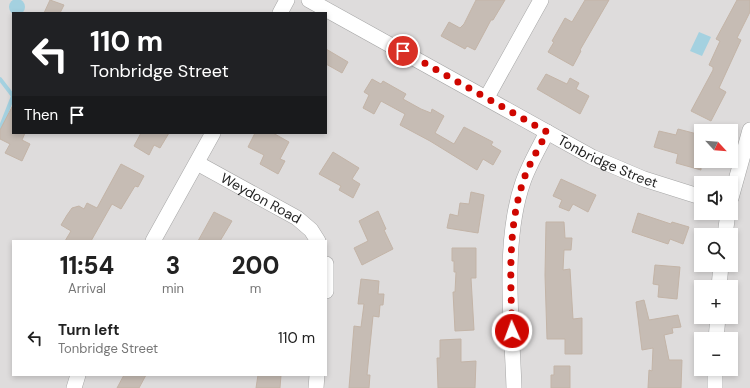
<!DOCTYPE html>
<html lang="en">
<head>
<meta charset="utf-8">
<style>
  :root { --surface:#fff; --page:#f2f2f2; --text:#222; --muted:#767676 }
  body { margin:0; font-family:"DM Sans",sans-serif; background:var(--page); color:var(--text); height:100vh; display:flex; flex-direction:column; font-size:15px; white-space:nowrap }
  * { box-sizing:border-box; margin:0 }
  p { font-size:13px; color:var(--muted) }
  .icon { flex:none; width:22px; height:22px; fill:none; stroke:currentColor; stroke-width:2; stroke-linecap:round; stroke-linejoin:round }
  .map { position:relative; flex:1; overflow:hidden }
  .panel { position:absolute; left:12px; top:240px; width:315px; height:136px; display:flex; flex-direction:column; background:var(--surface); border-radius:0px; box-shadow:0 2px 6px #0003 }
  .panel>* { flex:none }
  .hud { position:absolute; left:12px; top:12px; width:315px; height:122px; border-radius:0px; box-shadow:0 2px 6px #0003; background:#202124; color:#fff; overflow:hidden }
  .needle { width:26px; rotate:116deg }
  .buttons { position:absolute; left:694px; top:124px; display:grid; gap:8px }
  .buttons a { display:grid; place-items:center; width:44px; height:44px; border-radius:0px; background:var(--surface); box-shadow:0 2px 6px #0003; font-size:20px }
  .pin { position:absolute; display:grid; place-items:center; width:34px; height:34px; color:#fff; margin:-17px; border:2px solid #fff; border-radius:50%; box-shadow:0 1px 4px #0007 }
  .me { position:absolute; width:44px; margin:-22px; rotate:358deg; stroke-linejoin:round; filter:drop-shadow(0 0 3px #0008) }
  .turn { display:flex; align-items:center; gap:14px; height:84px; padding:0 12px; font-size:18px }
  .turn .icon { width:52px; height:52px; stroke-width:2.5 }
  .turn b { display:block; font-size:28px; line-height:34px }
  .then { display:flex; align-items:center; height:38px; padding:0 12px; background:#0003; gap:8px; font-size:15px }
  .eta { display:flex; justify-content:space-evenly; align-items:center; height:68px; text-align:center }
  .eta b { font-size:24px; font-weight:800; line-height:28px }
  ul { padding:0; list-style:none }
  li { display:flex; align-items:center; gap:12px; height:60px; padding:0 12px }
  li div { flex:1 }
  li b { display:block; font-size:15px }
  li em { font-style:normal }
  .map>svg:first-child { display:block }
  .residential { fill:#dedcdc; fill-rule:evenodd }
  .water { fill:#a4d1e0 }
  .lines { fill:none; stroke-linecap:round; stroke-linejoin:round }
  .stream { stroke:#a4d1e0; stroke-width:4 }
  .building { fill:#c6bcb4; stroke:#c3b4a7 }
  .minor-casing { stroke:#a6a6a6; stroke-width:16 }
  .minor { stroke:#fff; stroke-width:15 }
  .route { stroke:#cf0600; stroke-width:7; stroke-dasharray:0 12.6 }
  .labels { text-anchor:middle; dominant-baseline:central; stroke-width:3; stroke-linejoin:round; paint-order:stroke }
  .street-label { font-size:14px; fill:#1f1f1f; stroke:#fff }
</style>
</head>
<body>
<div class="map">
<svg width="750" height="388" viewBox="0 0 750 388">
  <rect width="100%" height="100%" fill="#f1ede5"/>
  <path class="residential" d="M0,0h750v388h-750zM13,13h313v120h-313zM701,131h30v30h-30zM701,183h30v30h-30zM701,235h30v30h-30zM13,241h313v134h-313zM701,287h30v30h-30zM701,339h30v30h-30z"/>
  <g class="water">
    <circle cx="17" cy="7" r="8"/>
    <path d="M699,32l12,5 -9,19 -12,-5z"/>
  </g>
  <g class="lines">
    <path class="stream" d="M0,79l13,17 -13,33"/>
  </g>
  <g class="building">
    <path d="M50,0l14,5 -4,8h-16z"/>
    <path d="M476,0h29l-12,20h-2l-16,30 -8,-4 -2,3 -24,-13 8,-14 11,6 4,-4z"/>
    <path d="M585,0h24l-29,50 1,1 -8,15 -25,-14 6,-10 -2,-1 13,-23 7,4z"/>
    <path d="M737,0h13v12l-13,26 4,2 -22,48 7,4 -15,29 -20,-10 22,-41v-3l-4,-2 11,-24 -4,-2z"/>
    <path d="M326,49l22,13 -6,11 -16,-9z"/>
    <path d="M546,74l21,10 3,-6 9,5 -3,6 13,7 -9,18 -43,-25z"/>
    <path d="M372,79l9,5 2,-3 23,13 -3,5 18,10 10,4 1,-4 12,7 -9,17 19,11 10,-17 29,15 -2,3 10,6 -8,14 -10,-6 -6,11 -47,-29 -30,-16 5,-11 -24,-13 -7,13 -11,-6 6,-13 -5,-3z"/>
    <path d="M13,105v28h12l-3,7 8,4 -8,17 -17,-8 5,-9 -10,-5v-9z"/>
    <path d="M678,129l23,6v35l-25,-7 2,-9 -24,-7 5,-16 17,4z"/>
    <path d="M141,133h28l-9,15 -6,-3 -5,10 -15,-9z"/>
    <path d="M255,133h18l16,9 -9,17 5,2 -7,13 -18,-10 4,-9 -16,-8z"/>
    <path d="M333,152l26,16 -7,11 8,5 -7,14 -14,-8 2,-4 -22,-12z"/>
    <path d="M121,164l23,12 -6,11 -3,-1 -14,23 -9,-5 -21,37h-26l6,-10 -10,-6 6,-10 5,-7 7,-2 5,3 3,-6 10,5z"/>
    <path d="M561,179l35,16 -8,17 -15,-8 -4,7 -10,-4 3,-7 -9,-4z"/>
    <path d="M471,192l13,3 -6,38 -31,-5 3,-14 8,2 2,-13 9,1z"/>
    <path d="M378,211l8,18 -2,1 9,19 -31,16 -8,-17 14,-7 -9,-20z"/>
    <path d="M214,212l18,9 -12,20h-22z"/>
    <path d="M638,213l33,11 1,-2 17,5 -6,17 -13,-5 -2,5 -36,-12z"/>
    <path d="M546,222h18l1,16h7l-1,12h-7l-1,20 7,-1 3,50 9,-1v36h-17v-15h-18l-2,-64z"/>
    <path d="M452,248h24v30h-5l3,52 -19,1 -2,-39h2l1,-20h-2v-11h-2z"/>
    <path d="M655,265l25,2 -3,32 -19,-2 1,-12 -6,-1z"/>
    <path d="M361,279l18,2 -1,13h6l-1,11h-3l-1,12 -6,-1 -6,59h3l-1,13h-20l5,-62 7,1 3,-23h-6z"/>
    <path d="M644,300l5,20 29,-5 3,12 -9,1 1,5 -9,2 5,25h13l-1,28h-33l1,-18 3,1 1,-23 -11,2 -6,-48z"/>
    <path d="M461,339v23l15,-1 -1,27h-37l-1,-30h3v-18z"/>
    <path d="M554,366h16v22h-19v-13h3z"/>
    <path d="M124,375h22l-7,13h-22z"/>
    <path d="M258,375h23l-1,13h-24z"/>
  </g>
  <g class="lines">
    <g class="minor-casing">
      <g id="minor">
        <path id="s1" d="M309,0l283,157 52,22 57,18"/>
        <path d="M280,13l7,-13"/>
        <path d="M487,97l54,-97"/>
        <path id="s2" d="M197,163l100,55 14,12 7,11"/>
        <path d="M731,198l19,-68"/>
        <path d="M725,235l3,-22"/>
        <path d="M153,241l60,-108"/>
        <path d="M326,264v27"/>
        <path d="M719,287l2,-22"/>
        <path d="M716,339l2,-22"/>
        <path d="M74,388l4,-13"/>
        <path d="M316,388l1,-13"/>
        <path d="M514,388c-2,-64 -12,-146 9,-206 6,-17 16,-34 24,-50"/>
        <path d="M715,388v-19"/>
      </g>
    </g>
    <use href="#minor" class="minor"/>
  </g>
  <g class="lines">
    <path class="route" d="M403,51l144,81c-8,16 -19,33 -24,50 -16,48 -12,100 -11,149"/>
  </g>
  <g class="labels">
    <g class="street-label">
      <text stroke="none"><textPath href="#s1" startOffset="340">Tonbridge Street</textPath></text>
      <text stroke="none"><textPath href="#s2" startOffset="73">Weydon Road</textPath></text>
    </g>
  </g>
</svg>
<div class="buttons">
<a><svg class="needle" viewBox="-14 -14 28 28"><path d="M0-13l5 13h-10z" fill="#e53935"/><path d="M0 13l5-13h-10z" fill="#767676"/></svg></a>
<a><svg class="icon" aria-label="sound" viewBox="0 0 24 24"><path d="M4 9h4l5-4v14l-5-4H4zM17 9q2 3 0 6"/></svg></a>
<a><svg class="icon" aria-label="search" viewBox="0 0 24 24"><circle cx="10" cy="10" r="6"/><path d="M15 15l6 6"/></svg></a>
<a>+</a>
<a>−</a>
</div>
<div class="pin" style="left:403px;top:51px;background:#d93025"><svg class="icon" aria-label="arrive" viewBox="0 0 24 24"><path d="M6 21V4h12l-3 4 3 4H6"/></svg></div>
<svg class="me" style="left:512px;top:331px" viewBox="-20 -20 40 40"><circle r="17" fill="#cf0600" stroke="#fff" stroke-width="3"/><path d="M0-11L8 9 0 5-8 9z" fill="#fff"/></svg>
<div class="hud">
<div class="turn"><svg class="icon" aria-label="left" viewBox="0 0 24 24"><path d="M17 20v-9H6M10 6l-5 5 5 5"/></svg><div><b>110 m</b>Tonbridge Street</div></div>
<div class="then">Then<svg class="icon" aria-label="arrive" viewBox="0 0 24 24"><path d="M6 21V4h12l-3 4 3 4H6"/></svg></div>
</div>
<section class="panel">
<div class="eta">
<div><b>11:54</b><p>Arrival</p></div>
<div><b>3</b><p>min</p></div>
<div><b>200</b><p>m</p></div>
</div>
<ul>
<li><svg class="icon" aria-label="left" viewBox="0 0 24 24"><path d="M17 20v-9H6M10 6l-5 5 5 5"/></svg><div><b>Turn left</b><p>Tonbridge Street</p></div><em>110 m</em></li>
</ul>
</section>
</div>
</body>
</html>
